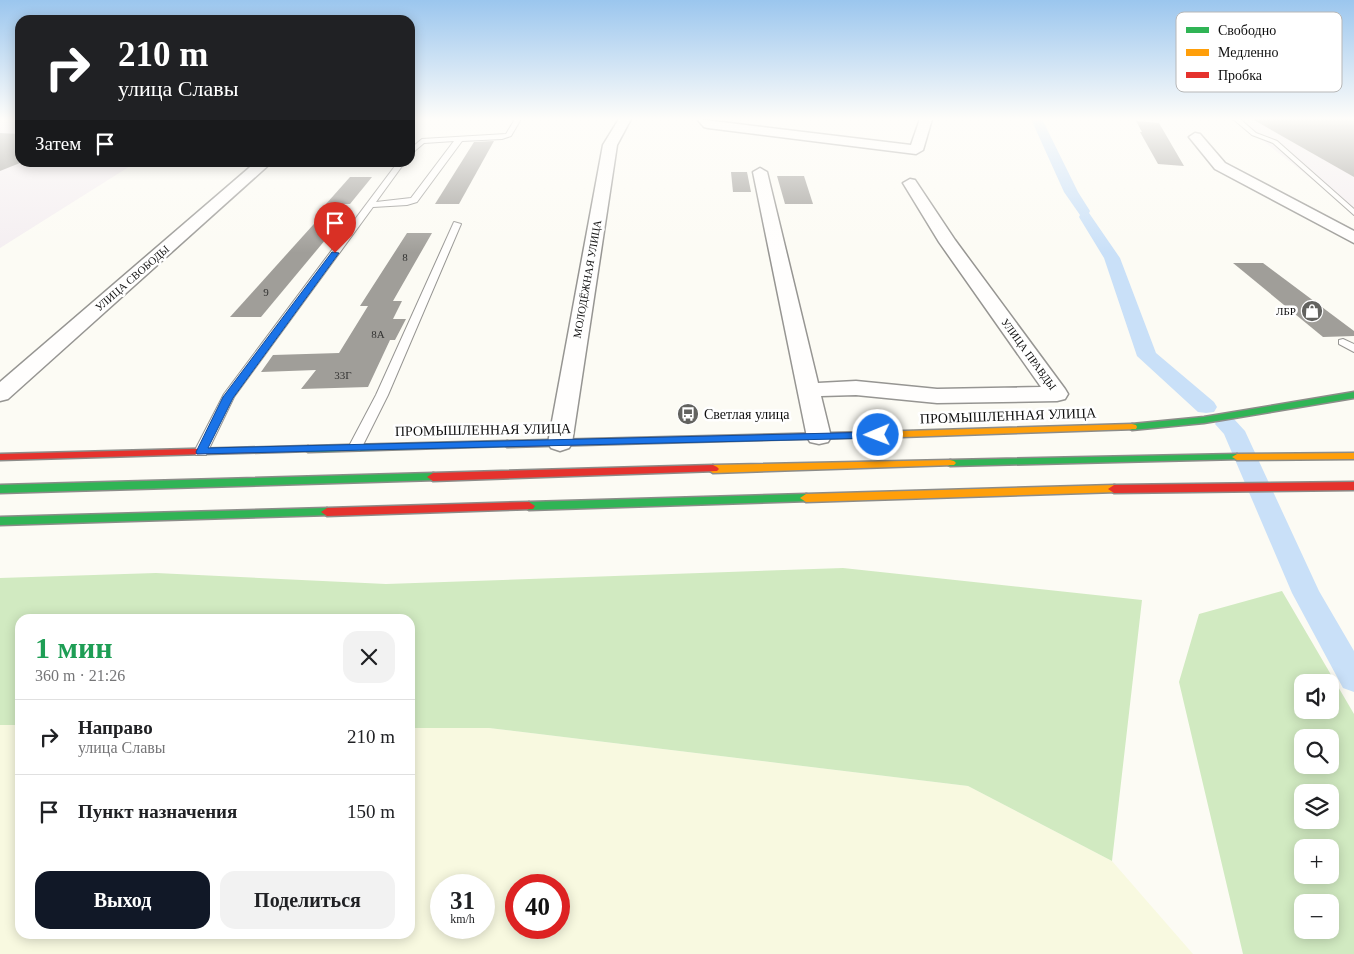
<!DOCTYPE html>
<html lang="ru">
<head>
<meta charset="utf-8">
<style>
  :root { --surface:#fff; --page:#f2f2f2; --text:#202124; --muted:#757577; --line:#e0e0e0; --accent:#111827 }
  body { margin:0; font-family:"Times New Roman",serif; background:var(--page); color:var(--text); height:100vh; display:flex; flex-direction:column; font-size:19px; white-space:nowrap }
  * { box-sizing:border-box; margin:0 }
  p { font-size:16px; color:var(--muted) }
  .icon { flex:none; width:28px; height:28px; fill:none; stroke:currentColor; stroke-width:2; stroke-linecap:round; stroke-linejoin:round }
  .map { position:relative; flex:1; overflow:hidden }
  .sheet { position:absolute; left:15px; top:614px; width:400px; height:325px; display:flex; flex-direction:column; background:var(--surface); border-radius:15px; box-shadow:0 2px 12px #0003 }
  .sheet>* { flex:none }
  .hud { position:absolute; left:15px; top:15px; width:400px; height:152px; border-radius:15px; box-shadow:0 2px 12px #0003; background:#202124; color:#fff; overflow:hidden }
  .controls { position:absolute; left:1294px; top:674px; display:grid; gap:10px }
  .controls a { display:grid; place-items:center; width:45px; height:45px; border-radius:10px; background:var(--surface); box-shadow:0 2px 12px #0003; font-size:25px }
  .speed { position:absolute; left:430px; top:874px; display:flex; gap:10px; font-size:25px; font-weight:700; text-align:center }
  .speed>* { display:grid; place-content:center; width:65px; height:65px; border-radius:50%; background:var(--surface); box-shadow:0 2px 12px #0003; line-height:1 }
  .speed small { font-size:12px; font-weight:400 }
  .speed .limit { border:8px solid #d22; background:#fff; color:#111 }
  .pin { position:absolute; display:grid; place-items:center; width:42px; height:42px; color:#fff; margin:-51px -21px; border-radius:50% 50% 50% 0; rotate:-45deg; box-shadow:0 0 5px #0007 }
  .pin .icon { rotate:45deg }
  .me { position:absolute; width:55px; margin:-28px; rotate:269deg; stroke-linejoin:round; filter:drop-shadow(0 0 4px #0008) }
  .turn { display:flex; align-items:center; gap:18px; height:105px; padding:0 20px; font-size:22px }
  .turn .icon { width:65px; height:65px; stroke-width:2.5 }
  .turn b { display:block; font-size:35px; line-height:42px }
  .then { display:flex; align-items:center; height:48px; padding:0 20px; background:#0003; gap:10px; font-size:19px }
  .round { display:grid; place-items:center; flex:none; width:52px; height:52px; border-radius:15px; background:var(--page) }
  .overview { display:flex; align-items:center; justify-content:space-between; height:85px; padding:0 20px }
  h1 { font-size:30px; font-weight:700; line-height:38px; color:#1e9e55 }
  .primary-button { display:flex; gap:10px; margin-top:auto; padding:10px 20px }
  .primary-button a { flex:1; height:58px; border-radius:15px; background:var(--accent); color:#fff; font-size:20px; font-weight:700; line-height:58px; text-align:center }
  .primary-button a+a { background:var(--page); color:var(--text) }
  ul { padding:0; list-style:none }
  li { display:flex; align-items:center; gap:15px; height:75px; padding:0 20px; border-top:1px solid var(--line) }
  li div { flex:1 }
  li b { display:block; font-size:19px }
  li em { font-style:normal }
  .map>svg:first-child { display:block }
  .industrial { fill:#f4eef1 }
  .farmland { fill:#f8f9e0; fill-rule:evenodd }
  .forest { fill:#d1eac1; fill-rule:evenodd }
  .lines { fill:none; stroke-linecap:round; stroke-linejoin:round }
  .canal { fill:#c9e0f8; fill-rule:evenodd }
  .building { fill:#a09e99 }
  .lane-casing { stroke:#969592; stroke-width:2 }
  .street-casing { stroke:#969592; stroke-width:3 }
  .fast-casing { stroke:#8c8c89; stroke-width:3 }
  .slow-casing { stroke:#8c8c89; stroke-width:3 }
  .jam-casing { stroke:#8c8c89; stroke-width:3 }
  .lane { fill:#fffefd; fill-rule:evenodd }
  .street { fill:#fffefd; fill-rule:evenodd }
  .fast { fill:#30b455; fill-rule:evenodd }
  .slow { fill:#ff9f0a; fill-rule:evenodd }
  .jam { fill:#e5322d; fill-rule:evenodd }
  .route { fill:#1a73e8; stroke:#114b97 }
  .labels { text-anchor:middle; dominant-baseline:central; stroke-width:5; stroke-linejoin:round; paint-order:stroke }
  .number-label { font-size:11px; fill:#333332 }
  .far-street-label { font-size:11px; fill:#0f0f0f; stroke:#fff }
  .far-poi-label { font-size:11px; fill:#0f0f0f; stroke:#fff; text-anchor:end }
  .poi-label { font-size:14px; fill:#0f0f0f; stroke:#fff; text-anchor:start }
  .street-label { font-size:14px; fill:#0f0f0f; stroke:#fff }
  .key { fill:#fff; stroke:#b7b7b7; stroke-width:1 }
  .key-label { font-size:14px; fill:#0f0f0f }
</style>
</head>
<body>
<div class="map">
<svg width="1354" height="954" viewBox="0 0 1354 954">
  <rect width="100%" height="100%" fill="#fcfbf4"/>
  <g class="industrial">
    <path d="M0,119h20v43l115,1 -135,85z"/>
    <path d="M1235,119h119v93z"/>
  </g>
  <path class="farmland" d="M0,725h20v209h390v-206h79l479,58 144,75 81,93h-1193zM441,885h43v43h-43zM516,885h43v43h-43z"/>
  <g class="forest">
    <path d="M843,568l299,32 -30,261 -144,-75 -479,-58h-79v-109h-390v106h-20v-147l156,-5 230,11z"/>
    <path d="M1282,591l72,123v240h-111l-64,-272 20,-68zM1302,682h28v28h-28zM1302,738h28v27h-28zM1302,792h28v28h-28zM1302,848h28v27h-28zM1302,902h28v28h-28z"/>
  </g>
  <g class="lines">
    <g class="canal">
      <path d="M1031,119h11l36,73 12,19 -1,2 31,45 36,95 58,49 3,5 -3,5 -8,1 -8,-1 -61,-56 -33,-98 -25,-41 1,-2 -16,-23z"/>
      <path d="M1226,417l8,2 11,12 74,160 35,60v41l-11,-4 -51,-95 -68,-159 -9,-10 3,-5z"/>
    </g>
  </g>
  <g class="building">
    <path d="M1252,119h102v58z"/>
    <path d="M1136,121l23,2 25,43 -26,-2 -18,-32h2z"/>
    <path d="M0,133l20,1v29l-20,8z"/>
    <path d="M494,141l-35,63h-24l39,-62z"/>
    <path d="M731,172h16l4,20h-18z"/>
    <path d="M777,176h27l9,28h-28z"/>
    <path d="M350,177h22l-22,27h-24z"/>
    <path d="M322,215h24l-85,102h-31z"/>
    <path d="M407,233h25l-39,68h9l-9,18h13l-11,21h-5l-22,47 -67,2 15,-19 -55,2 12,-17 66,-2 29,-47h-8z"/>
    <path d="M1233,263h30l91,68v5l-31,1z"/>
  </g>
  <g class="lines">
    <g class="lane-casing">
      <g id="lane">
        <path d="M515,119h6l-10,17 -9,3 -40,2 -45,61 -10,3 -34,2 -139,190 -28,58h-10l-2,-3 30,-58 174,-232h7l-29,40 35,-4 43,-57 -30,2 -14,12v-6l12,-10 84,-5z"/>
        <path d="M1233,119h7l16,14 21,8 77,68v6l-81,-72 -21,-8z"/>
        <path d="M454,222l7,2 -73,171 -28,56h-10l-2,-3 28,-53z"/>
        <path d="M1343,339l11,5v8l-15,-8v-4z"/>
      </g>
    </g>
    <g class="street-casing">
      <g id="street">
        <path d="M619,119h12l-14,26 -45,298 -3,5 -9,3 -9,-3 -3,-5 55,-298z"/>
        <path d="M697,119l214,26 9,-26h12l-9,31 -7,4 -208,-26 -4,-1z"/>
        <path d="M1195,133l5,1 25,29 129,68v12l-139,-74 -26,-32z"/>
        <path d="M256,162h16l-264,237 -8,2v-19z"/>
        <path d="M760,168l7,4 51,211 38,-2 81,8 104,-2 -102,-145 -36,-59 7,-4 5,1 40,60 110,149 3,5 -3,5 -8,2 -120,2 -81,-8 -35,1 10,41 -3,5 -9,2 -9,-2 -3,-5 -54,-265z"/>
      </g>
    </g>
    <g class="fast-casing">
      <g id="fast">
        <path d="M1354,392v6l-150,25 -72,7 -5,-3 5,-3 72,-7z"/>
        <path d="M507,441l4,1 1,2 -1,2 -203,6 -5,-3 5,-3z"/>
        <path d="M1237,454l5,3 -1,2 -291,7 -6,-3 6,-3z"/>
        <path d="M433,473l4,1 2,3 -2,3 -437,13v-8z"/>
        <path d="M806,494l4,1 2,3 -2,3 -281,9 -6,-4 6,-4z"/>
        <path d="M327,508l6,4 -2,3 -331,10v-8z"/>
      </g>
    </g>
    <g class="slow-casing">
      <g id="slow">
        <path d="M1132,424l4,1 1,2 -1,2 -263,9 -5,-3 5,-3z"/>
        <path d="M1354,453v6l-117,1 -5,-3 5,-3z"/>
        <path d="M950,460l4,1 2,2 -2,2 -241,8 -6,-4 6,-4z"/>
        <path d="M1114,485l4,1 2,3 -2,3 -312,10 -6,-4 6,-4z"/>
      </g>
    </g>
    <g class="jam-casing">
      <g id="jam">
        <path d="M873,432l5,3 -1,2 -370,10 -5,-3 5,-3z"/>
        <path d="M308,446l5,3 -1,2 -312,9v-6z"/>
        <path d="M713,465l4,2 2,2 -2,2 -284,10 -6,-4 6,-4z"/>
        <path d="M1354,482v8l-240,3 -6,-4 6,-4z"/>
        <path d="M529,502l6,4 -2,3 -206,7 -6,-4 6,-4z"/>
      </g>
    </g>
    <use href="#lane" class="lane"/>
    <use href="#street" class="street"/>
    <use href="#fast" class="fast"/>
    <use href="#slow" class="slow"/>
    <use href="#jam" class="jam"/>
  </g>
  <linearGradient id="sky" x2="0" y2="1"><stop stop-color="#9bc6ee"/><stop offset="0.47" stop-color="#fefdfa"/><stop offset="1" stop-color="#fefdfa" stop-opacity="0"/></linearGradient>
  <rect width="1354" height="253" fill="url(#sky)"/>
  <path class="route" d="M332,252l7,1 -106,145 -25,50 670,-16 5,3 -5,3 -681,16 -1,-2 27,-55z"/>
  <defs>
    <g id="shop-disc" transform="scale(1.125)"><circle r="9.5" fill="#62625f" stroke="#fff"/><path d="M-5-2.5h2.3a2.7 3.5 0 0 1 5.4 0H5L5.5 6h-11ZM-1.5-2.5h3a1.5 2.3 0 0 0-3 0Z" fill="#fff"/></g>
    <g id="bus-disc" transform="scale(1.125)"><circle r="9.5" fill="#62625f" stroke="#fff"/><path d="M-5-6H5V4H4V6H2V4H-2V6H-4V4H-5ZM-3.5-4V0h7V-4ZM-3.5 1.2v1.5H-2V1.2ZM2 1.2v1.5H3.5V1.2Z" fill="#fff"/></g>
  </defs>
  <g fill-rule="evenodd">
    <use href="#shop-disc" x="1312" y="311"/>
    <use href="#bus-disc" x="688" y="414"/>
  </g>
  <g class="labels">
    <g class="number-label">
      <text x="405" y="257">8</text>
      <text x="266" y="292">9</text>
      <text x="378" y="334">8А</text>
      <text x="343" y="375">33Г</text>
    </g>
    <g class="far-street-label">
      <text transform="translate(132 278) rotate(-41)">УЛИЦА СВОБОДЫ</text>
      <text transform="translate(587 279) rotate(-80)">МОЛОДЁЖНАЯ УЛИЦА</text>
      <text transform="translate(1029 354) rotate(54)">УЛИЦА ПРАВДЫ</text>
    </g>
    <g class="far-poi-label">
      <text x="1296" y="311">ЛБР</text>
    </g>
    <g class="poi-label">
      <text x="704" y="414">Светлая улица</text>
    </g>
    <g class="street-label">
      <text transform="translate(1008 416) rotate(-2)">ПРОМЫШЛЕННАЯ УЛИЦА</text>
      <text transform="translate(483 430) rotate(-1)">ПРОМЫШЛЕННАЯ УЛИЦА</text>
    </g>
  </g>
  <rect x="1176" y="12" width="166" height="80" rx="8" class="key"/>
  <rect x="1186" y="27" width="23" height="6" fill="#30b455"/>
  <rect x="1186" y="49" width="23" height="7" fill="#ff9f0a"/>
  <rect x="1186" y="72" width="23" height="6" fill="#e5322d"/>
  <g class="key-label">
    <text x="1218" y="35">Свободно</text>
    <text x="1218" y="57">Медленно</text>
    <text x="1218" y="80">Пробка</text>
  </g>
</svg>
<div class="controls">
<a><svg class="icon" aria-label="sound" viewBox="0 0 24 24"><path d="M4 9h4l5-4v14l-5-4H4zM17 9q2 3 0 6"/></svg></a>
<a><svg class="icon" aria-label="search" viewBox="0 0 24 24"><circle cx="10" cy="10" r="6"/><path d="M15 15l6 6"/></svg></a>
<a><svg class="icon" aria-label="layers" viewBox="0 0 24 24"><path d="M12 4l9 5-9 5-9-5zM3 14l9 5 9-5"/></svg></a>
<a>+</a>
<a>−</a>
</div>
<div class="speed"><div>31<small>km/h</small></div><div class="limit">40</div></div>
<div class="pin" style="left:335px;top:253px;background:#d93025"><svg class="icon" aria-label="arrive" viewBox="0 0 24 24"><path d="M6 21V4h12l-3 4 3 4H6"/></svg></div>
<svg class="me" style="left:878px;top:435px" viewBox="-20 -20 40 40"><circle r="17" fill="#1a73e8" stroke="#fff" stroke-width="3"/><path d="M0-11L8 9 0 5-8 9z" fill="#fff"/></svg>
<div class="hud">
<div class="turn"><svg class="icon" aria-label="right" viewBox="0 0 24 24"><path d="M7 20v-9h11M14 6l5 5-5 5"/></svg><div><b>210 m</b>улица Славы</div></div>
<div class="then">Затем<svg class="icon" aria-label="arrive" viewBox="0 0 24 24"><path d="M6 21V4h12l-3 4 3 4H6"/></svg></div>
</div>
<section class="sheet">
<div class="overview"><div><h1>1 мин</h1><p>360 m · 21:26</p></div><a class="round"><svg class="icon" aria-label="close" viewBox="0 0 24 24"><path d="M6 6l12 12M18 6L6 18"/></svg></a></div>
<ul>
<li><svg class="icon" aria-label="right" viewBox="0 0 24 24"><path d="M7 20v-9h11M14 6l5 5-5 5"/></svg><div><b>Направо</b><p>улица Славы</p></div><em>210 m</em></li>
<li><svg class="icon" aria-label="arrive" viewBox="0 0 24 24"><path d="M6 21V4h12l-3 4 3 4H6"/></svg><div><b>Пункт назначения</b></div><em>150 m</em></li>
</ul>
<div class="primary-button"><a>Выход</a><a>Поделиться</a></div>
</section>
</div>
</body>
</html>
